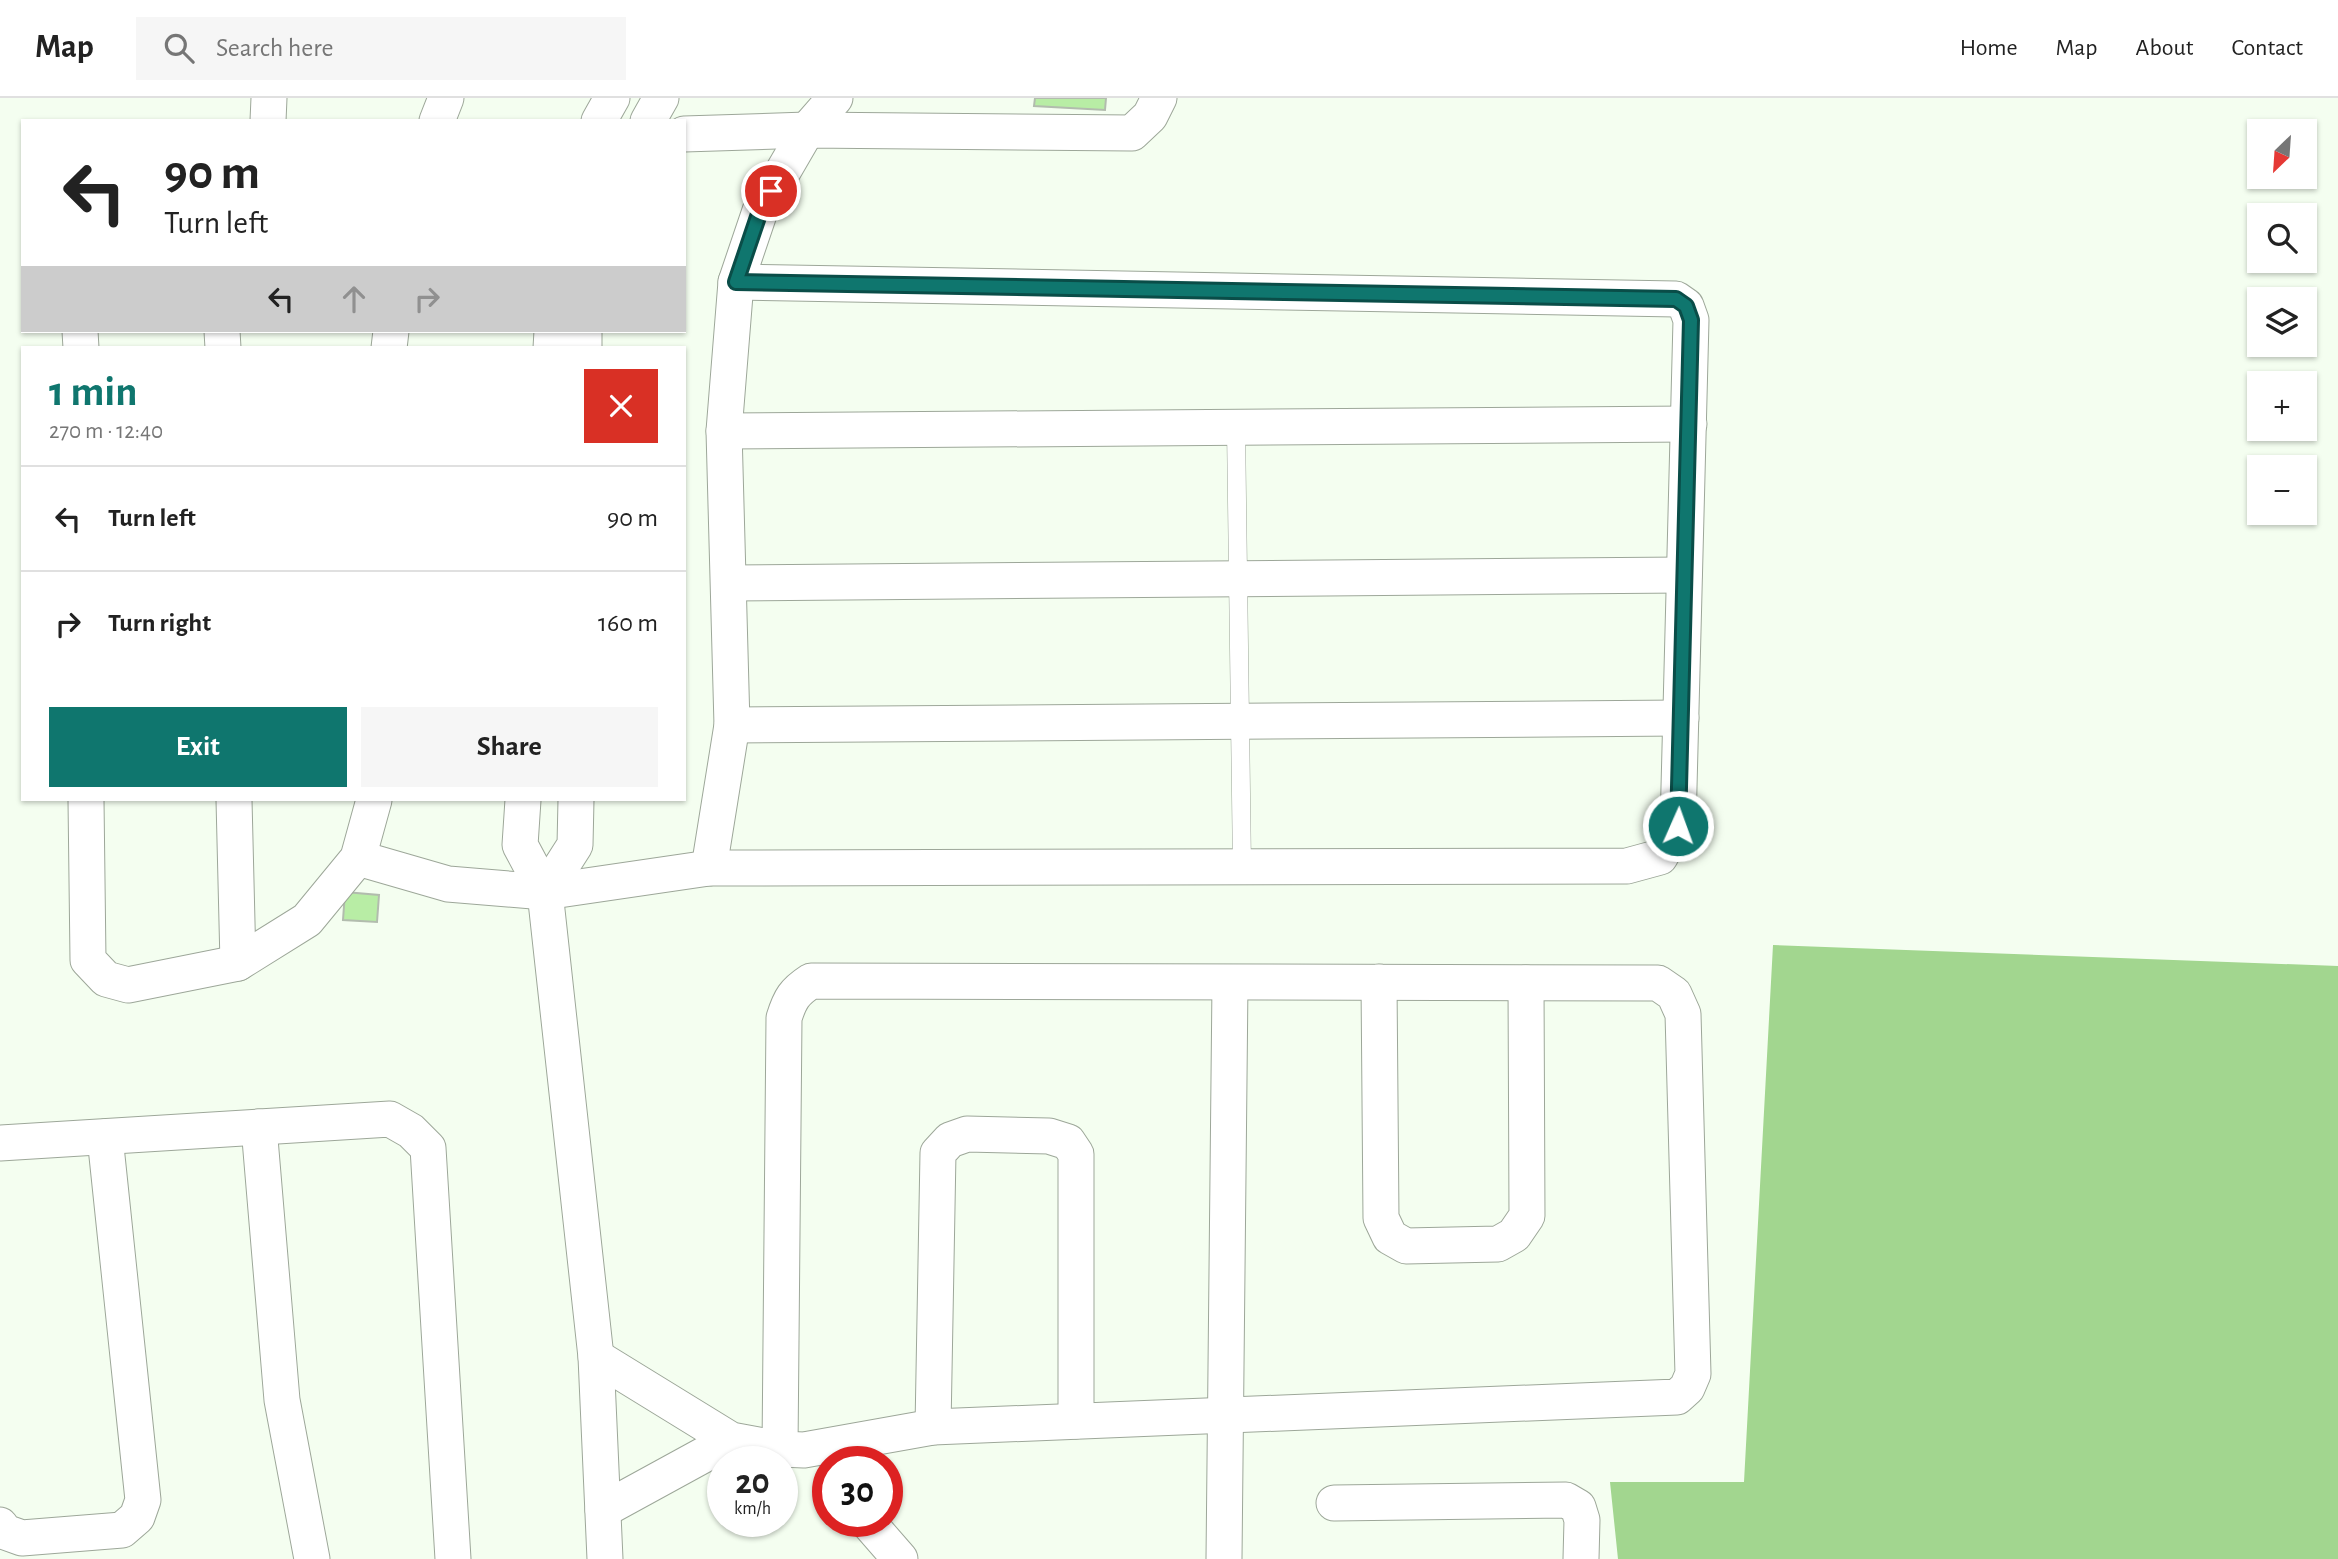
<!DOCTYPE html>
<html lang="en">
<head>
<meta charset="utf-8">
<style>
  :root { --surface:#fff; --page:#f6f6f6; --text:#222; --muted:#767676; --line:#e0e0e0; --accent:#0f766e }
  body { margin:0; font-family:"Alegreya Sans",sans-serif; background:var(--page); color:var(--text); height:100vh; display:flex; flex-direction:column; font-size:26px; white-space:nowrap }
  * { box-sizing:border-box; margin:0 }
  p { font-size:23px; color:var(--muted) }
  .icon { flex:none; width:38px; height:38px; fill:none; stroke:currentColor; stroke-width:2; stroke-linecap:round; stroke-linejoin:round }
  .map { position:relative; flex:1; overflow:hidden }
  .sheet { position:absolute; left:21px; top:248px; width:665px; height:455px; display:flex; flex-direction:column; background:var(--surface); border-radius:0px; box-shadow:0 2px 5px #0004 }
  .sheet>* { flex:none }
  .banner { position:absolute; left:21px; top:21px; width:665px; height:214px; border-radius:0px; box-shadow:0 2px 5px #0004; background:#fff; color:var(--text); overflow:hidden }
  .needle { width:46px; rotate:205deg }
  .fabs { position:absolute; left:2247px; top:21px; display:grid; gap:14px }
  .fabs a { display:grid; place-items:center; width:70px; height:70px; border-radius:0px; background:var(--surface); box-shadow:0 2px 5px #0004; font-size:35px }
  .speed { position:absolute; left:707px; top:1348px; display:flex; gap:14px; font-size:35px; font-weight:700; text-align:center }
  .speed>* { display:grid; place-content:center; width:91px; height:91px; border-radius:50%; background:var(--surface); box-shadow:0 2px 5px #0004; line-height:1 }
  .speed small { font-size:18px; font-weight:400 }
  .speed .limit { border:10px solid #d22; background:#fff; color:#111 }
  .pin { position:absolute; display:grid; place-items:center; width:60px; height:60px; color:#fff; margin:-30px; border:4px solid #fff; border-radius:50%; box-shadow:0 2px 7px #0007 }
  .me { position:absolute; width:77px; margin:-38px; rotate:2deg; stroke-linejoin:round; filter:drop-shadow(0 0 5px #0008) }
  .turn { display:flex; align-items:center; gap:24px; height:147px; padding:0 28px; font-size:32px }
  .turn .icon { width:91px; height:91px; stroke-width:2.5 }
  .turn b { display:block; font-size:49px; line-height:60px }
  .lanes { display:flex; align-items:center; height:66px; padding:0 28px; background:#0003; justify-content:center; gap:35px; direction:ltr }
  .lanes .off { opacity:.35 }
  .round { display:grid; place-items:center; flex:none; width:74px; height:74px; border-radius:0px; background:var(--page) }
  .summary { display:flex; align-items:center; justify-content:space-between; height:119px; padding:0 28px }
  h1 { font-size:42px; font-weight:700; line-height:52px; color:var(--accent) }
  .action { display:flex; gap:14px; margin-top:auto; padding:14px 28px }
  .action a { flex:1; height:80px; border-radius:0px; background:var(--accent); color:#fff; font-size:28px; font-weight:700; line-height:80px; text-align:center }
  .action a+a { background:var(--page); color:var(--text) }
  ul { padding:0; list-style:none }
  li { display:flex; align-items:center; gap:21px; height:105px; padding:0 28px; border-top:2px solid var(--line) }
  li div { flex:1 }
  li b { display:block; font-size:26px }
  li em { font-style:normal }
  header { display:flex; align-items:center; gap:42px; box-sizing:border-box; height:98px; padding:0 35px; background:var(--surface); border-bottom:2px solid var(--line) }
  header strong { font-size:33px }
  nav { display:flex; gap:38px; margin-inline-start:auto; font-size:24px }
  .search { width:490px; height:63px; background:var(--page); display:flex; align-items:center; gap:18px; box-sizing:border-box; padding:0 24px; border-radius:0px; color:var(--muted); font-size:26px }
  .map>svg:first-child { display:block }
  .forest { fill:#a2d68f }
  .building { fill:#b8eda5; stroke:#b2bcae; stroke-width:2 }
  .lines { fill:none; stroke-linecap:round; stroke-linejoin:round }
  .service-casing { stroke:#9da799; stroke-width:19 }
  .minor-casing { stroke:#9da799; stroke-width:37 }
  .service { stroke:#fff; stroke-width:18 }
  .minor { stroke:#fff; stroke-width:35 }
  .route-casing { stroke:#0a4d48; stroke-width:18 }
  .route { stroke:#0f766e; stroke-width:12 }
</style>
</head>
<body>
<header>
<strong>Map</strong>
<div class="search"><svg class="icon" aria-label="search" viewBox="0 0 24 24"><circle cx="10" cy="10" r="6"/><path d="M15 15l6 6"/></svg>Search here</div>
<nav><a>Home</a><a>Map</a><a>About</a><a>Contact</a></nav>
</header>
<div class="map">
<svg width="2338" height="1461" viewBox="0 0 2338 1461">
  <rect width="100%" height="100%" fill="#f4fef0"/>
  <path class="forest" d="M1773,847l565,21v593h-720l-8,-77h134z"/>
  <g class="building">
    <path d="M1035,0h71l-1,12 -71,-4z"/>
    <path d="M345,794l34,3 -2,27 -34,-2z"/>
  </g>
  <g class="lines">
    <g class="service-casing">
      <path id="service" d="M1236,329l6,440"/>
    </g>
    <g class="minor-casing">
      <g id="minor">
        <path d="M268,23l1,-23"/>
        <path d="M437,23l9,-23"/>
        <path d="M599,23l13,-23"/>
        <path d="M648,23l13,-23"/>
        <path d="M684,36l123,-4 325,3 18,-17 9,-18"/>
        <path d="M80,233l1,17"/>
        <path d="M222,233l1,17"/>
        <path d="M389,250l2,-17"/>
        <path d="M551,250l1,-17"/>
        <path d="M584,250v-17"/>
        <path d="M724,333l965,-7"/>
        <path d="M729,485l955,-8"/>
        <path d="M732,627l949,-7"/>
        <path d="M86,702l2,160 18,19 22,6 110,-22 69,-43 51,-62 16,-58"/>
        <path d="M234,702l4,163"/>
        <path d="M523,702l-3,45 25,47 51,465 9,202"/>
        <path d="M358,760l90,26 97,8 164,-24 918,-2 33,-9 18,-31 13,-506 -5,-14 -10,-7 -940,-17"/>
        <path d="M709,770l23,-143 -8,-294 12,-149 24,-71 47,-81 28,-32"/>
        <path d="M545,794l30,-47 1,-45"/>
        <path d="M811,883l847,2 16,11 9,20 10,360 -6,14 -10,9 -744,30 -129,23 -24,-1 4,-431c6,-19 10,-26 27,-37z"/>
        <path d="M1379,884l2,236 9,19 16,9 92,-2 16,-9 13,-19 -1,-233"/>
        <path d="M259,1029l23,273 30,159"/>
        <path d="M0,1045l390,-24 21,12 17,17 25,411"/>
        <path d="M596,1259l135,83 49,9"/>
        <path d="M933,1329l5,-274 12,-13 17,-6 82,2 19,6 8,12v267"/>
        <path d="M1334,1405l232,-3 12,7 4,13 -1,39"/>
        <path d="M603,1412l128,-70"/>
        <path d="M867,1423l33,38"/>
        <path d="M0,1427l5,7 17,6 100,-8 15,-13 6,-17 -38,-363"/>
        <path d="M1224,1461l6,-576"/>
      </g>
    </g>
    <use href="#service" class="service"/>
    <use href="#minor" class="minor"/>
  </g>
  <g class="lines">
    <g class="route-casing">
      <path id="route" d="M771,93l-11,20 -24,71 940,17 10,7 5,14 -13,506"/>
    </g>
    <use href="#route" class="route"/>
  </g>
</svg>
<div class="fabs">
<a><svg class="needle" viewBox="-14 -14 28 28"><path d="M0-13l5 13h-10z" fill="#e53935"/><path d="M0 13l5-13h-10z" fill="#767676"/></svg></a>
<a><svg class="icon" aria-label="search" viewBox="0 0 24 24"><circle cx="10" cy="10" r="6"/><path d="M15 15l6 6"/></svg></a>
<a><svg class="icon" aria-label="layers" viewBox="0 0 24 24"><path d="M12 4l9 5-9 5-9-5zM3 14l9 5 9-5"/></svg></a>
<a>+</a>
<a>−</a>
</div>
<div class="speed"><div>20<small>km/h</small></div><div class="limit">30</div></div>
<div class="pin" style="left:771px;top:93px;background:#d93025"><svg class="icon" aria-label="arrive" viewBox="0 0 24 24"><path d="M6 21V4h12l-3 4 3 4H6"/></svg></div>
<svg class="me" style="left:1678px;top:728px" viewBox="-20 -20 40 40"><circle r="17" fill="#0f766e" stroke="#fff" stroke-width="3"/><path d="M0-11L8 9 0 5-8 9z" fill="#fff"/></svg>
<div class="banner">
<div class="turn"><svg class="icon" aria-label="left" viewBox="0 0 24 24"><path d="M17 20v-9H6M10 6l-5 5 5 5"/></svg><div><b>90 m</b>Turn left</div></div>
<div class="lanes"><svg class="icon" aria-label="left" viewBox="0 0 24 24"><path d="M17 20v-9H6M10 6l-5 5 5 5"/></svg><svg class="icon off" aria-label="ahead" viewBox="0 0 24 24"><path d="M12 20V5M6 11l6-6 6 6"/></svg><svg class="icon off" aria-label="right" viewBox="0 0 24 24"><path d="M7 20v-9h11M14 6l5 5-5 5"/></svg></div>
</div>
<section class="sheet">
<div class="summary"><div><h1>1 min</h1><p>270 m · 12:40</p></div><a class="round" style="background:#d93025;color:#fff"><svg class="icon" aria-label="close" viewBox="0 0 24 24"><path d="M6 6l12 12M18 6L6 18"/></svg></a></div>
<ul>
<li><svg class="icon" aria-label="left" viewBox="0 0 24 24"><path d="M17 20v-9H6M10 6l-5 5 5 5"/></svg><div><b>Turn left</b></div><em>90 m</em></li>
<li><svg class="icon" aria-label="right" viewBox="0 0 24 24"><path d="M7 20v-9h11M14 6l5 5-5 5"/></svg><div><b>Turn right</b></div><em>160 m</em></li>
</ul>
<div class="action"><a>Exit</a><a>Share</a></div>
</section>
</div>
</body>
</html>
